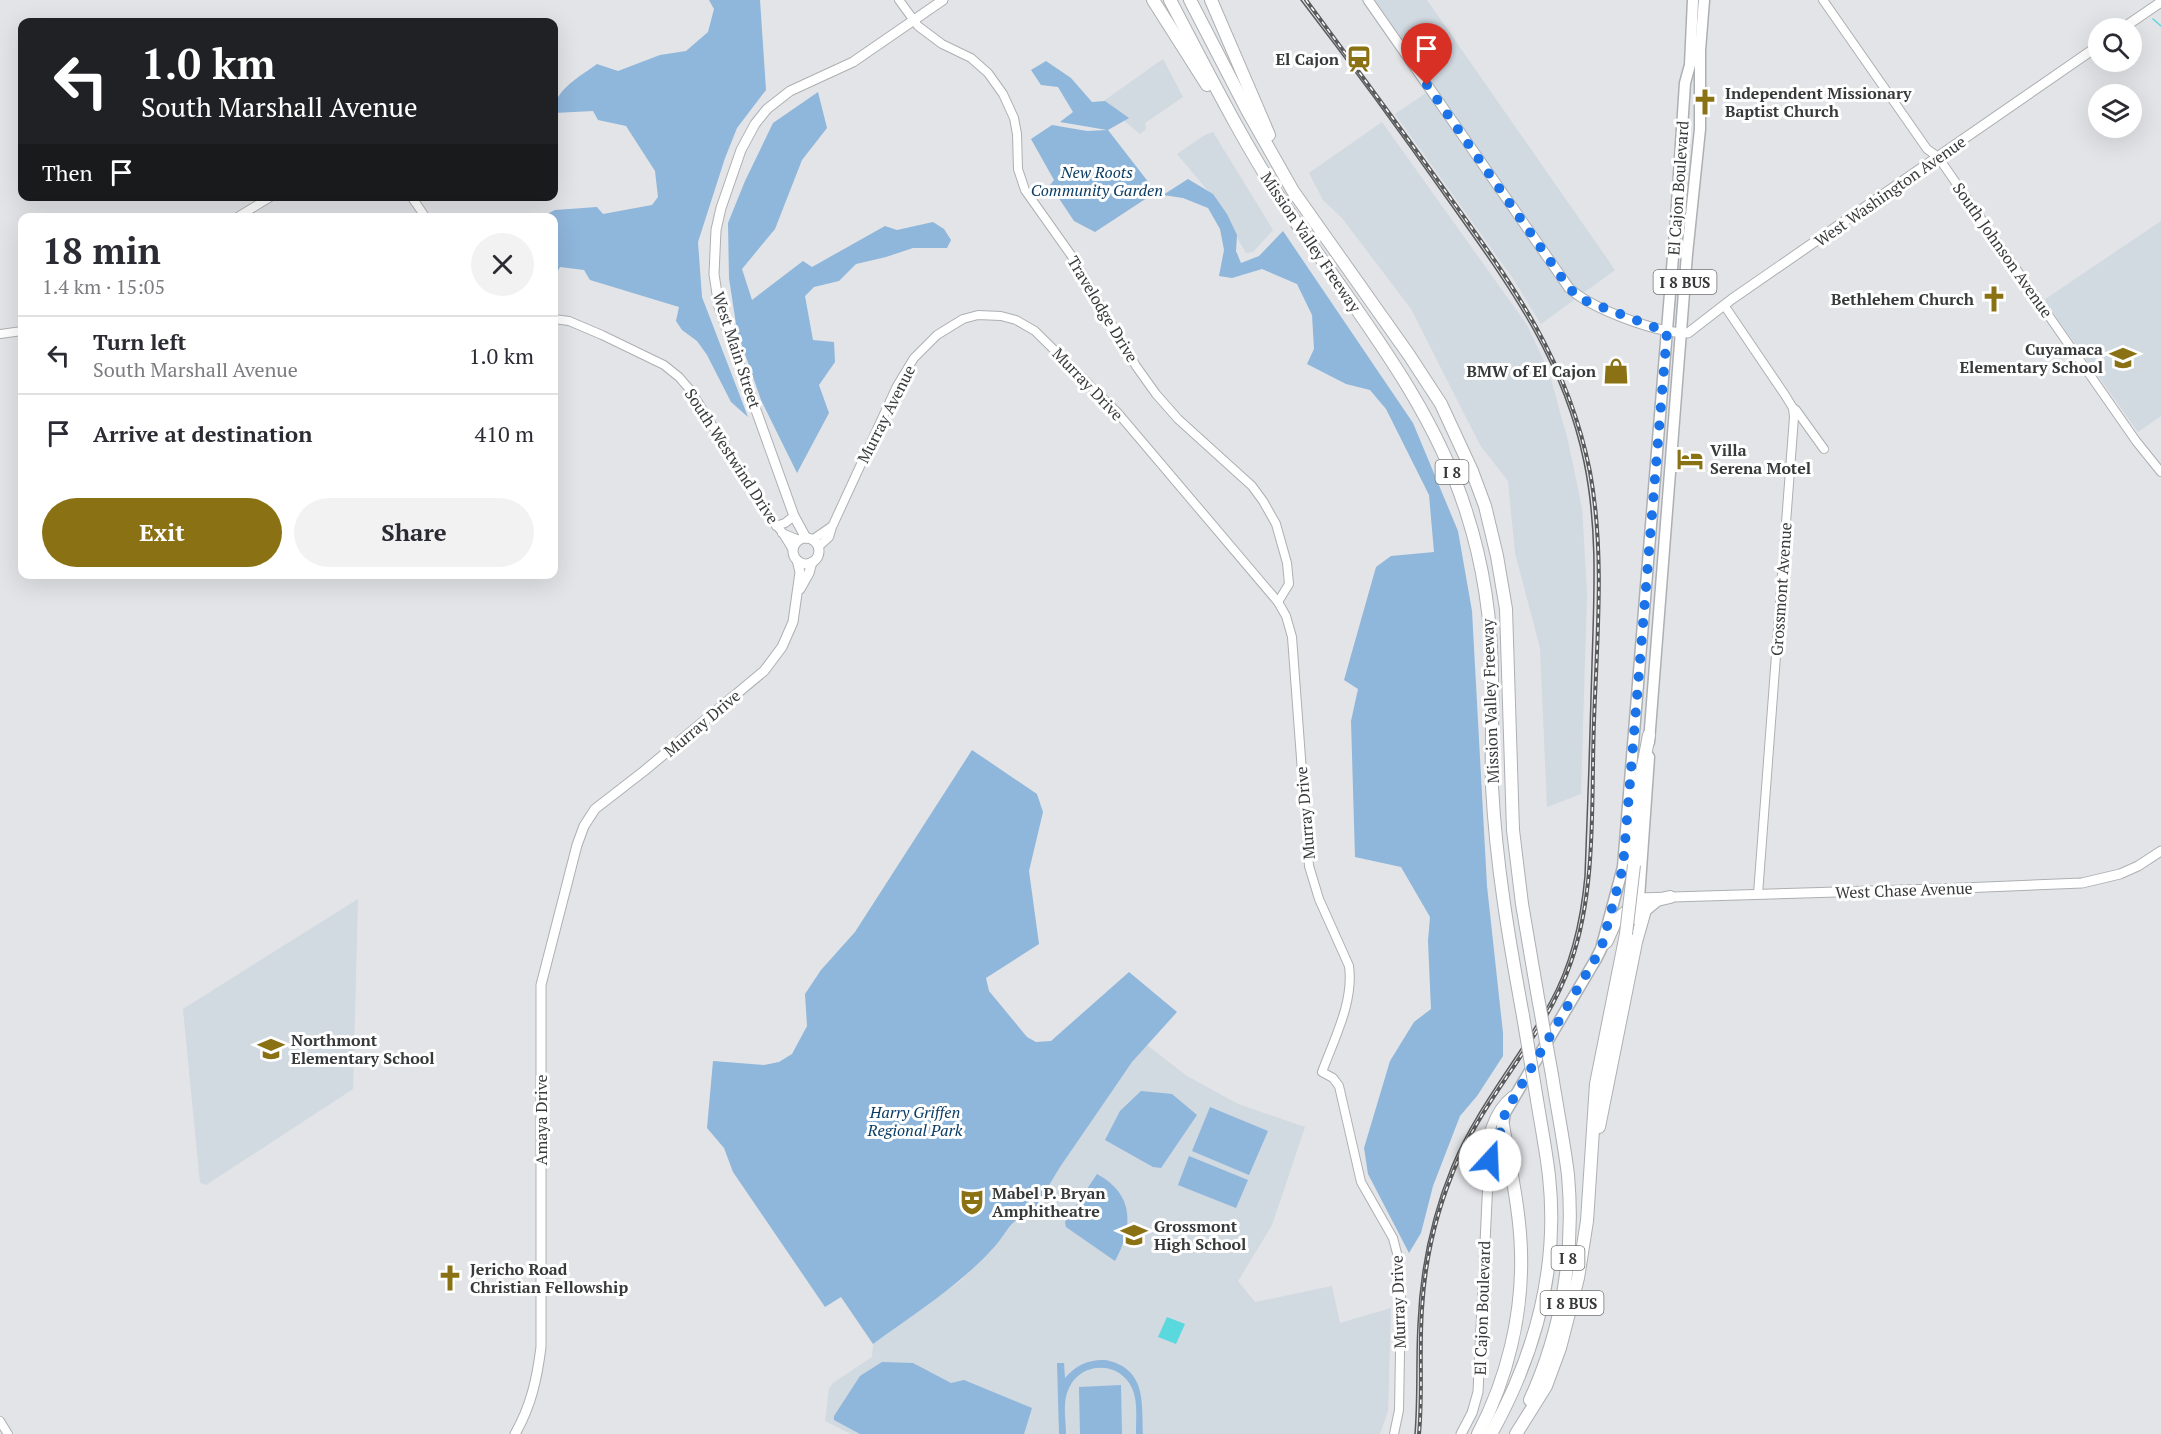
<!DOCTYPE html>
<html lang="en">
<head>
<meta charset="utf-8">
<style>
  :root { --surface:#fff; --page:#f2f2f3; --text:#2b2b33; --muted:#7c7c81; --line:#e1e1e2; --accent:#8a7113 }
  body { margin:0; font-family:"PT Serif",serif; background:var(--page); color:var(--text); height:100vh; display:flex; flex-direction:column; font-size:22px; white-space:nowrap }
  * { box-sizing:border-box; margin:0 }
  p { font-size:20px; color:var(--muted) }
  .icon { flex:none; width:33px; height:33px; fill:none; stroke:currentColor; stroke-width:2; stroke-linecap:round; stroke-linejoin:round }
  .map { position:relative; flex:1; overflow:hidden }
  .sheet { position:absolute; left:18px; top:213px; width:540px; height:366px; display:flex; flex-direction:column; background:var(--surface); border-radius:12px; box-shadow:0 6px 24px #0002 }
  .sheet>* { flex:none }
  .top-card { position:absolute; left:18px; top:18px; width:540px; height:183px; border-radius:12px; box-shadow:0 6px 24px #0002; background:#202124; color:#fff; overflow:hidden }
  .fabs { position:absolute; left:2088px; top:18px; display:grid; gap:12px }
  .fabs a { display:grid; place-items:center; width:54px; height:54px; border-radius:50%; background:var(--surface); box-shadow:0 6px 24px #0002; font-size:30px }
  .pin { position:absolute; display:grid; place-items:center; width:51px; height:51px; color:#fff; margin:-62px -26px; border-radius:50% 50% 50% 0; rotate:-45deg; box-shadow:0 0 6px #0007 }
  .pin .icon { rotate:45deg }
  .me { position:absolute; width:66px; margin:-33px; rotate:20deg; stroke-linejoin:round; filter:drop-shadow(0 0 4px #0008) }
  .turn { display:flex; align-items:center; gap:21px; height:126px; padding:0 24px; font-size:27px }
  .turn .icon { width:78px; height:78px; stroke-width:2.5 }
  .turn b { display:block; font-size:42px; line-height:51px }
  .then { display:flex; align-items:center; height:57px; padding:0 24px; background:#0003; gap:12px; font-size:22px }
  .round { display:grid; place-items:center; flex:none; width:63px; height:63px; border-radius:32px; background:var(--page) }
  .head { display:flex; align-items:center; justify-content:space-between; height:102px; padding:0 24px }
  h1 { font-size:36px; font-weight:800; line-height:45px }
  .action { display:flex; gap:12px; margin-top:auto; padding:12px 24px }
  .action a { flex:1; height:69px; border-radius:36px; background:var(--accent); color:#fff; font-size:24px; font-weight:800; line-height:69px; text-align:center }
  .action a+a { background:var(--page); color:var(--text) }
  ul { padding:0; list-style:none }
  li { display:flex; align-items:center; gap:18px; height:78px; padding:0 24px; border-top:2px solid var(--line) }
  li div { flex:1 }
  li b { display:block; font-size:22px }
  li em { font-style:normal }
  .map>svg:first-child { display:block }
  .built { fill:#d1d9e1 }
  .green { fill:#8fb6db }
  .water { fill:#59d8de }
  .lines { fill:none; stroke-linecap:round; stroke-linejoin:round }
  .stream { stroke:#59d8de; stroke-width:1.5 }
  .tertiary-casing { stroke:#adb0b2; stroke-width:10 }
  .secondary-casing { stroke:#adb0b2; stroke-width:11 }
  .primary-casing { stroke:#adb0b2; stroke-width:13 }
  .motorway-casing { stroke:#adb0b2; stroke-width:14 }
  .tertiary { stroke:#fff; stroke-width:8 }
  .secondary { stroke:#fff; stroke-width:9 }
  .primary { stroke:#fff; stroke-width:10 }
  .motorway { stroke:#fff; stroke-width:12 }
  .tram { stroke:#595a5b; stroke-width:1.5 }
  .rail-casing { stroke:#595a5b; stroke-width:4 }
  .rail { stroke:#fff; stroke-width:1.5; stroke-dasharray:4.5; stroke-linecap:butt }
  .motorway-bridge-casing { stroke:#adb0b2; stroke-width:14; stroke-linecap:butt }
  .motorway-bridge { stroke:#fff; stroke-width:12 }
  .route { stroke:#1a73e8; stroke-width:10; stroke-dasharray:0 18 }
  .labels { text-anchor:middle; dominant-baseline:central; stroke-width:6; stroke-linejoin:round; paint-order:stroke }
  .shield { fill:#fff; stroke:#747475; stroke-width:1.5 }
  .shield-label { font-size:15px; font-weight:bold; fill:#38393a }
  .poi-label { font-size:16px; font-weight:bold; fill:#38393a; stroke:#fff; text-anchor:start }
  .park-label { font-size:16px; font-style:italic; fill:#0c3d64; stroke:#fff }
  .street-label { font-size:16px; fill:#38393a; stroke:#fff }
</style>
</head>
<body>
<div class="map">
<svg width="2161" height="1434" viewBox="0 0 2161 1434">
  <rect width="100%" height="100%" fill="#e2e4e7"/>
  <g class="built">
    <path d="M1361,0h66l188,270 -74,54 -27,-44 -119,-166 31,-21z"/>
    <path d="M1163,59l20,38 -38,26 1,6 -6,5 -36,-30 1,-4z"/>
    <path d="M1382,122l145,203 22,47 19,69 14,67 5,85 -6,201 -34,13 -7,-159 -25,-95 -7,-72 -28,-36 -69,-136 -69,-91 -19,-18 -14,-27z"/>
    <path d="M1213,132l60,98 -20,22 -7,1 -31,-54 -38,-45 28,-19z"/>
    <path d="M2161,221v195l-23,16 -94,-132z"/>
    <path d="M358,899l-5,190 -147,96 -6,-2 -17,-174z"/>
    <path d="M1147,1045l40,31 51,28 67,23 -33,98 -34,56 17,21 77,-16 8,37 51,-15 -3,103 -8,23h-529l-26,-13 4,-32 4,-6 39,-26 1,-13 87,-63 35,-35 23,-30 15,-4 27,-45 47,-71 25,-34z"/>
  </g>
  <g class="green">
    <path d="M709,0h51l6,90 -29,38 -12,30 -27,84 4,55 46,120 -17,-15 -24,-47 -10,-14 -15,-11 -6,-9 3,-14 -89,-27 -6,-10 -24,-3 -6,11v-60l-13,-1 14,-7 42,-3 6,7 49,-9 6,-8 -3,-26 -29,-45 -28,-6 -5,-9 -39,2c-1,-23 27,-37 43,-49l21,7 42,-16 26,-4 22,-19 6,-23z"/>
    <path d="M1046,61l25,17 21,24 13,-1 24,17 -21,12 48,62 -61,40 -21,-11 -24,-36 4,-5 -23,-41 21,-14 35,6 20,-1 -47,-8 13,-10 -15,-25 -17,-2 -10,-15z"/>
    <path d="M818,92l9,36 -25,32 -27,69 -33,40 10,31 51,-39 9,6 73,-41 12,4 36,-8 11,7 7,11 -4,8h-34l-27,9 -30,7 -17,17 -25,6 -9,9 8,44 21,2 1,20 -16,23 10,28 -32,60 -36,-73 -24,-69 -8,-53 -1,-55 17,-42 28,-58z"/>
    <path d="M1188,179l25,15 14,20 10,21 -1,16 5,12 18,-7 24,-25 130,192 45,108 14,80 15,275 16,147v23l-26,40 -17,20 -27,70 -12,47 -12,20 -41,-79 -4,-26 26,-87 24,-39 17,-13 -3,-68 2,-24 -29,-50 -46,-10 -4,-136 7,-32 -14,-9 32,-113 15,-11 43,-4 -5,-57 -43,-86 -16,-19 -24,-6 -39,-20 7,-15 -2,-34 -15,-31 -35,-15 -30,9 -13,-2 5,-26 -4,-21 -12,-21 -25,-10 -20,-3z"/>
    <path d="M972,750l65,44 6,18 -14,59 10,73 -53,34 3,13 38,46 9,5 15,-1 78,-69 48,40 -45,50 -72,105 -27,45c-23,7 -23,16 -37,33 -35,40 -81,68 -123,99l-32,-47 -16,10 -92,-135 -9,-24 -17,-20 6,-67 51,4 15,-3 13,-8 15,-28 -2,-32 16,-24 34,-38z"/>
    <path d="M1141,1091l31,3 25,21 -36,53 -8,-1 -48,-27 15,-29z"/>
    <path d="M1210,1107l58,24 -19,44 -57,-24z"/>
    <path d="M1189,1156l59,24 -12,28 -58,-23z"/>
    <path d="M1097,1174c38,20 36,54 18,87l-49,-34 -1,-5z"/>
    <path d="M1106,1360c40,9 36,41 37,74h-7c0,-15 2,-33 -4,-46 -12,-27 -51,-27 -63,0 -7,13 -3,32 -3,46h-7l-2,-71h7l1,15c11,-13 24,-19 41,-18z"/>
    <path d="M882,1362l31,1 38,20 13,-3 68,28 -8,26h-164l-26,-14v-4l26,-40z"/>
    <path d="M1121,1385l1,49h-42l-1,-47z"/>
  </g>
  <path class="water" d="M1167,1317l18,7 -9,20 -18,-7z"/>
  <g class="lines">
    <path class="stream" d="M2153,19l8,7"/>
    <g class="tertiary-casing">
      <g id="tertiary">
        <path d="M899,0l19,26 24,18 29,14 17,15 15,21 11,24 3,16 1,35 7,21 46,65 65,111 20,28 22,25 74,67 11,15 13,23 11,39 2,21 -11,18"/>
        <path d="M1823,0l104,149 11,8 198,284 25,31"/>
        <path d="M411,196l15,22"/>
        <path d="M236,218l36,-22"/>
        <path d="M1724,305l61,90 8,13 1,9 -36,477"/>
        <path d="M554,319l15,2 33,14 62,30 15,12 12,14 76,123 15,18 11,18"/>
        <path d="M0,334l22,-3"/>
        <path d="M1793,408l3,2 28,39"/>
        <path d="M776,526l9,-3 9,-7"/>
        <path d="M782,533l17,7"/>
        <path d="M812,540l19,-13"/>
        <path d="M818,547l11,-10 3,-10 65,-141 17,-28 23,-23 26,-16 15,-4 23,1 15,4 19,11 82,81 161,190 8,14 6,21 17,229 10,33 30,67c5,36 -15,73 -27,106l11,6 6,8 22,96 32,56 5,19 3,37 -2,116 -5,24"/>
        <path d="M0,1421l8,13"/>
      </g>
    </g>
    <g class="secondary-casing">
      <g id="secondary">
        <path d="M1368,0l201,288c23,21 87,45 119,45l44,-34 366,-253"/>
        <path d="M2123,28l38,-26"/>
        <path d="M806,538l-12,-22 -75,-209 -5,-33 2,-44 5,-22 20,-58 14,-26 12,-15 23,-18 63,-29 90,-62"/>
        <circle cx="806" cy="551" r="13"/>
        <path d="M800,589l9,-16 3,-11"/>
        <path d="M1601,948l7,-6 12,-27 19,-17 299,-9 144,-6 38,-9 18,-8 23,-15"/>
        <path d="M1486,1164c-2,-23 7,-53 26,-68"/>
        <path d="M515,1434c16,-28 22,-55 26,-87v-362l36,-140 7,-19 11,-17 49,-38 120,-100 18,-24 11,-25 7,-50 -3,-12"/>
        <path d="M1461,1434l11,-21 6,-21 10,-213 2,-19 13,-35"/>
      </g>
    </g>
    <g class="primary-casing">
      <g id="primary">
        <path d="M1649,742l38,-488 13,-125v-79l4,-50"/>
        <path d="M1639,898l10,-141"/>
        <path d="M1503,1125l2,-12 91,-154 5,-10 22,-82 53,-647 9,-137 5,-18 3,-65"/>
      </g>
    </g>
    <g class="motorway-casing">
      <g id="motorway">
        <path d="M1153,0l54,85"/>
        <path d="M1170,0c38,72 74,145 119,212 64,96 142,188 177,299 18,55 26,113 26,170 1,35 -1,70 0,105 4,78 17,154 31,230"/>
        <path d="M1190,0l57,110 46,81 116,164 32,49 31,67 13,35 12,50 9,53 7,221 9,74 15,88"/>
        <path d="M1211,0l58,135"/>
        <path d="M1634,865l7,-88 8,-42"/>
        <path d="M1638,919l1,-21"/>
        <path d="M1599,1127l37,-185 9,-32 12,-10 13,-3"/>
        <path d="M1530,1400c32,-70 45,-148 38,-225 -4,-33 -11,-67 -16,-100"/>
        <path d="M1478,1434c29,-54 45,-120 43,-182 -1,-42 -11,-85 -18,-127"/>
        <path d="M1491,1434c44,-79 68,-167 58,-258 -3,-26 -8,-51 -12,-76"/>
        <path d="M1516,1434l30,-48 14,-38 18,-70 9,-57 9,-137 30,-150"/>
      </g>
    </g>
    <use href="#tertiary" class="tertiary"/>
    <use href="#secondary" class="secondary"/>
    <use href="#primary" class="primary"/>
    <use href="#motorway" class="motorway"/>
    <path class="tram" d="M1301,0c50,65 99,132 146,199 60,85 115,158 137,263 14,67 10,134 8,202 -2,71 -4,141 -7,212 -4,44 -14,88 -35,126 -31,56 -73,104 -98,164 -21,51 -32,104 -34,159 -2,36 0,73 -3,109"/>
    <g class="rail-casing">
      <path id="rail" d="M1306,0c48,65 96,130 143,196 64,89 119,165 141,276 15,81 7,167 4,249 -3,78 3,167 -23,241 -24,71 -81,127 -112,196 -21,47 -34,99 -37,151 -3,42 1,84 -3,125"/>
    </g>
    <use href="#rail" class="rail"/>
    <g class="motorway-bridge-casing">
      <g id="motorway-bridge">
        <path d="M1626,934l8,-69"/>
        <path d="M1537,992l15,83"/>
        <path d="M1523,1016l14,84"/>
      </g>
    </g>
    <use href="#motorway-bridge" class="motorway-bridge"/>
  </g>
  <g class="lines">
    <path class="route" d="M1427,85l142,203 12,11 86,33 -44,535 -22,82 -96,164 -2,12 -13,35"/>
  </g>
  <defs>
    <g id="station-bare" transform="scale(2.07)"><path d="M-3-6H3Q5-6 5-4V2Q5 4 3 4L4.5 6H3L1.5 4h-3L-3 6H-4.5L-3 4Q-5 4-5 2V-4Q-5-6-3-6ZM-3.5-4v3h7v-3ZM-3.5 1v1.5H-2V1ZM2 1v1.5H3.5V1Z" fill="#8a7113" stroke="#fff" stroke-width="2.5" paint-order="stroke"/></g>
    <g id="church-bare" transform="scale(2.07)"><path d="M-1.2-6h2.4v3.5h3.3v2.4h-3.3V6h-2.4V-.1h-3.3v-2.4h3.3Z" fill="#8a7113" stroke="#fff" stroke-width="2.5" paint-order="stroke"/></g>
    <g id="school-bare" transform="scale(2.07)"><path d="M0-5L7-2L0 1L-7-2ZM-4 1L0 2.5L4 1V4Q0 6-4 4Z" fill="#8a7113" stroke="#fff" stroke-width="2.5" paint-order="stroke"/></g>
    <g id="shop-bare" transform="scale(2.07)"><path d="M-5-2.5h2.3a2.7 3.5 0 0 1 5.4 0H5L5.5 6h-11ZM-1.5-2.5h3a1.5 2.3 0 0 0-3 0Z" fill="#8a7113" stroke="#fff" stroke-width="2.5" paint-order="stroke"/></g>
    <g id="hotel-bare" transform="scale(2.07)"><path d="M-6-4.5h1.5V1H6V5H4.5V3h-9V5H-6ZM-4 0a1.8 1.8 0 1 1 3.6 0ZM.5 0V-2.5h3Q6-2.5 6 0Z" fill="#8a7113" stroke="#fff" stroke-width="2.5" paint-order="stroke"/></g>
    <g id="theatre-bare" transform="scale(2.07)"><path d="M-5-5.5Q0-4 5-5.5V0Q5 5 0 6Q-5 5-5 0ZM-3.3-2.5H-1v1.5H-3.3ZM1-2.5H3.3v1.5H1ZM-2.8 1Q0 5.5 2.8 1Z" fill="#8a7113" stroke="#fff" stroke-width="2.5" paint-order="stroke"/></g>
  </defs>
  <g fill-rule="evenodd">
    <use href="#station-bare" x="1359" y="59"/>
    <use href="#church-bare" x="1705" y="102"/>
    <use href="#church-bare" x="1994" y="299"/>
    <use href="#school-bare" x="2123" y="358"/>
    <use href="#shop-bare" x="1616" y="371"/>
    <use href="#hotel-bare" x="1690" y="459"/>
    <use href="#school-bare" x="271" y="1049"/>
    <use href="#theatre-bare" x="972" y="1202"/>
    <use href="#school-bare" x="1134" y="1235"/>
    <use href="#church-bare" x="450" y="1278"/>
  </g>
  <g class="labels">
    <g class="shield">
      <rect x="1653.5" y="270" width="63" height="24" rx="4.5"/>
      <rect x="1435.5" y="460" width="33" height="24" rx="4.5"/>
      <rect x="1551.5" y="1246" width="33" height="24" rx="4.5"/>
      <rect x="1540.5" y="1291" width="63" height="24" rx="4.5"/>
    </g>
    <g class="shield-label">
      <text x="1685" y="282">I 8 BUS</text>
      <text x="1452" y="472">I 8</text>
      <text x="1568" y="1258">I 8</text>
      <text x="1572" y="1303">I 8 BUS</text>
    </g>
    <g class="poi-label">
      <text x="1339" y="59" text-anchor="end">El Cajon</text>
      <text x="1725" y="93">Independent Missionary<tspan x="1725" dy="18">Baptist Church</tspan></text>
      <text x="1974" y="299" text-anchor="end">Bethlehem Church</text>
      <text x="2103" y="349" text-anchor="end">Cuyamaca<tspan x="2103" dy="18">Elementary School</tspan></text>
      <text x="1596" y="371" text-anchor="end">BMW of El Cajon</text>
      <text x="1710" y="450">Villa<tspan x="1710" dy="18">Serena Motel</tspan></text>
      <text x="291" y="1040">Northmont<tspan x="291" dy="18">Elementary School</tspan></text>
      <text x="992" y="1193">Mabel P. Bryan<tspan x="992" dy="18">Amphitheatre</tspan></text>
      <text x="1154" y="1226">Grossmont<tspan x="1154" dy="18">High School</tspan></text>
      <text x="470" y="1269">Jericho Road<tspan x="470" dy="18">Christian Fellowship</tspan></text>
    </g>
    <g class="park-label">
      <text x="1097" y="172">New Roots<tspan x="1097" dy="18">Community Garden</tspan></text>
      <text x="915" y="1112">Harry Griffen<tspan x="915" dy="18">Regional Park</tspan></text>
    </g>
    <g class="street-label">
      <text transform="translate(1678 188) rotate(-86)">El Cajon Boulevard</text>
      <text transform="translate(1890 191) rotate(-35)">West Washington Avenue</text>
      <text transform="translate(1311 242) rotate(56)">Mission Valley Freeway</text>
      <text transform="translate(2003 250) rotate(55)">South Johnson Avenue</text>
      <text transform="translate(1103 309) rotate(59)">Travelodge Drive</text>
      <text transform="translate(737 350) rotate(72)">West Main Street</text>
      <text transform="translate(1088 384) rotate(46)">Murray Drive</text>
      <text transform="translate(886 414) rotate(-63)">Murray Avenue</text>
      <text transform="translate(732 456) rotate(57)">South Westwind Drive</text>
      <text transform="translate(1781 589) rotate(-86)">Grossmont Avenue</text>
      <text transform="translate(1490 701) rotate(-92)">Mission Valley Freeway</text>
      <text transform="translate(702 723) rotate(-40)">Murray Drive</text>
      <text transform="translate(1305 813) rotate(-95)">Murray Drive</text>
      <text transform="translate(1904 890) rotate(-2)">West Chase Avenue</text>
      <text transform="translate(541 1120) rotate(-90)">Amaya Drive</text>
      <text transform="translate(1398 1302) rotate(-92)">Murray Drive</text>
      <text transform="translate(1482 1308) rotate(-88)">El Cajon Boulevard</text>
    </g>
  </g>
</svg>
<div class="fabs">
<a><svg class="icon" aria-label="search" viewBox="0 0 24 24"><circle cx="10" cy="10" r="6"/><path d="M15 15l6 6"/></svg></a>
<a><svg class="icon" aria-label="layers" viewBox="0 0 24 24"><path d="M12 4l9 5-9 5-9-5zM3 14l9 5 9-5"/></svg></a>
</div>
<div class="pin" style="left:1427px;top:85px;background:#d93025"><svg class="icon" aria-label="arrive" viewBox="0 0 24 24"><path d="M6 21V4h12l-3 4 3 4H6"/></svg></div>
<svg class="me" style="left:1490px;top:1160px" viewBox="-20 -20 40 40"><circle r="19" fill="#fff"/><path d="M0-13L10 11 0 6-10 11z" fill="#1a73e8"/></svg>
<div class="top-card">
<div class="turn"><svg class="icon" aria-label="left" viewBox="0 0 24 24"><path d="M17 20v-9H6M10 6l-5 5 5 5"/></svg><div><b>1.0 km</b>South Marshall Avenue</div></div>
<div class="then">Then<svg class="icon" aria-label="arrive" viewBox="0 0 24 24"><path d="M6 21V4h12l-3 4 3 4H6"/></svg></div>
</div>
<section class="sheet">
<div class="head"><div><h1>18 min</h1><p>1.4 km · 15:05</p></div><a class="round"><svg class="icon" aria-label="close" viewBox="0 0 24 24"><path d="M6 6l12 12M18 6L6 18"/></svg></a></div>
<ul>
<li><svg class="icon" aria-label="left" viewBox="0 0 24 24"><path d="M17 20v-9H6M10 6l-5 5 5 5"/></svg><div><b>Turn left</b><p>South Marshall Avenue</p></div><em>1.0 km</em></li>
<li><svg class="icon" aria-label="arrive" viewBox="0 0 24 24"><path d="M6 21V4h12l-3 4 3 4H6"/></svg><div><b>Arrive at destination</b></div><em>410 m</em></li>
</ul>
<div class="action"><a>Exit</a><a>Share</a></div>
</section>
</div>
</body>
</html>
